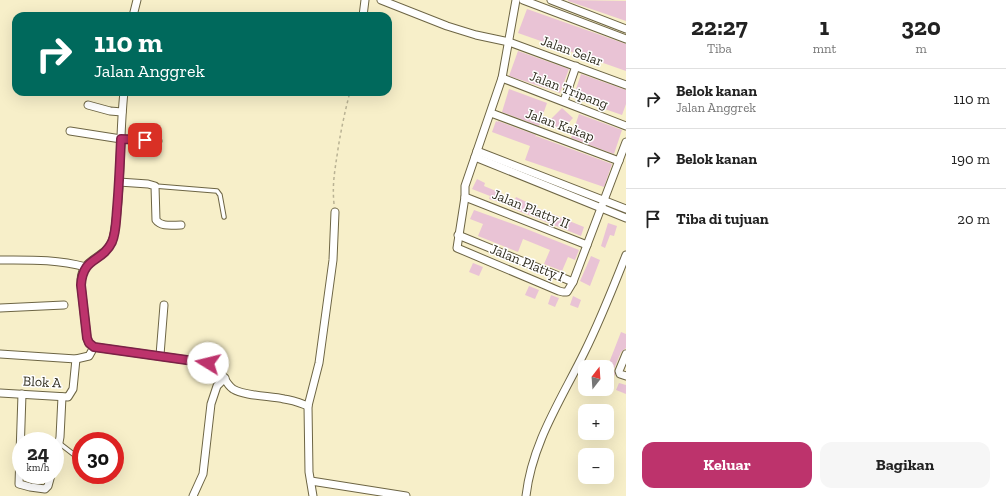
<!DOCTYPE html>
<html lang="id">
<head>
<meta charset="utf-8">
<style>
  :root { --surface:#fff; --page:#f6f6f6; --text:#222; --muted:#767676; --line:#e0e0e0; --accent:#bd336c }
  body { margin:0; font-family:"Zilla Slab",serif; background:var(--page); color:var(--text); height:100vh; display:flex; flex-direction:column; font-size:15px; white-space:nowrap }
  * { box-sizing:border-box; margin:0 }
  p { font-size:13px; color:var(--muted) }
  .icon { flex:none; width:22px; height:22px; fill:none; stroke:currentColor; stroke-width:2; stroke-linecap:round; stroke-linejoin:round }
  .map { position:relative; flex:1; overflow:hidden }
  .side { display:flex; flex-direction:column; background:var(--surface); width:380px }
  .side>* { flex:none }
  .guide { position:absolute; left:12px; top:12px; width:380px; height:84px; border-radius:12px; box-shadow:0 4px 16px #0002; background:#00695c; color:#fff; overflow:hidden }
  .needle { width:26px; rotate:17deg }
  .fabs { position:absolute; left:578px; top:360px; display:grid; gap:8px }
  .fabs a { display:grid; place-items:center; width:36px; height:36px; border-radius:8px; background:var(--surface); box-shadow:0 4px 16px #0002; font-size:20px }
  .speed { position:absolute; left:12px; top:432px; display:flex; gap:8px; font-size:20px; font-weight:700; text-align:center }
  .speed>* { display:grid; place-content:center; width:52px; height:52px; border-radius:50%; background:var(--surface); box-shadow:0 4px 16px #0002; line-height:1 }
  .speed small { font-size:10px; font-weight:400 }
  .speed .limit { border:6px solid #d22; background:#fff; color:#111 }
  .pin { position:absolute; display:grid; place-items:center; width:34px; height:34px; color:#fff; margin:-17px; border-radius:8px; box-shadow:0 2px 6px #0006 }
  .me { position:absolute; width:44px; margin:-22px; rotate:279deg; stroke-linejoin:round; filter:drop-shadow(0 0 3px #0008) }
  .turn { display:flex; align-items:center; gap:14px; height:84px; padding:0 16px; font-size:18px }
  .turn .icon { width:52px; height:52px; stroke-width:2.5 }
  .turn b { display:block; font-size:28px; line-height:34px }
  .eta { display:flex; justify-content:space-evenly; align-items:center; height:68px; text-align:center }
  .eta b { font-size:24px; font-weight:700; line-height:28px }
  .button { display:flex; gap:8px; margin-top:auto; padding:8px 16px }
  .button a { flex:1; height:46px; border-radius:12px; background:var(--accent); color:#fff; font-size:16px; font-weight:700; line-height:46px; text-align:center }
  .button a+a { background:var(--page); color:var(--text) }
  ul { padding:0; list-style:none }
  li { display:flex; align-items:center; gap:12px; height:60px; padding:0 16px; border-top:1px solid var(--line) }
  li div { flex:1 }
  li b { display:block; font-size:15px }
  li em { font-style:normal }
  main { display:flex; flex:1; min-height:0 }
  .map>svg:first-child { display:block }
  .building { fill:#e9c3d5 }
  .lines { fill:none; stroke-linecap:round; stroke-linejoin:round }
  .service-casing { stroke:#6d6544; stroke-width:5.5 }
  .minor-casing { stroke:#6d6544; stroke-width:9 }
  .path { stroke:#b9b294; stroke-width:1.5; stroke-dasharray:3 3; stroke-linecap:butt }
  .service { stroke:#fff; stroke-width:3.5 }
  .minor { stroke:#fff; stroke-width:7 }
  .route-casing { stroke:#7b2146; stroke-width:10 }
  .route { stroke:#bd336c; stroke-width:7 }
  .labels { text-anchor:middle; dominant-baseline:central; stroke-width:3; stroke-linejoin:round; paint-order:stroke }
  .street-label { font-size:14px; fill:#312e20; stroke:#fff }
</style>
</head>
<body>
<main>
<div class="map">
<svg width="626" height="496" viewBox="0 0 626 496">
  <rect width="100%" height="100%" fill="#f7efc9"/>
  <g class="building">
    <path d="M568,0l58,1v20l-58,-20z"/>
    <path d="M527,9l99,35v27l-108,-38z"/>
    <path d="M518,51l51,18 -9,24 -51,-17z"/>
    <path d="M581,74l45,16v14l-4,11 -49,-17z"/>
    <path d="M509,89l38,14 -8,23 -37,-14z"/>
    <path d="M562,108l11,10 -12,13 -12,-10z"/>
    <path d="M579,114l43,16 -8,24 -43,-16z"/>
    <path d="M496,121l2,1v-1l38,14 -1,3 1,-2 76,28 -8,23 -79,-27 5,-14 -38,-14z"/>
    <path d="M477,179l8,4 -1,3 19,8 -4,8 -10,-3 1,-3 -18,-7z"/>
    <path d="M516,197l19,9v1l49,20 -3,9 -70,-28z"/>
    <path d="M474,210l50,18 55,22 -4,10 -7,-3 -6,14 -18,-7 6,-14 -27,-11 -5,13 -40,-16 5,-12 -13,-5z"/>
    <path d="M608,223l9,3 -3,10 -4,-1 -5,13 -4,-2z"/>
    <path d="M591,256l9,4 -10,26 -10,-5z"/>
    <path d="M473,263l10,4 -4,9 -10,-4z"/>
    <path d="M529,286l10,4 -4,9 -10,-4z"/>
    <path d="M551,295l8,3 -4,9 -7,-3z"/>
    <path d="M573,296l8,4 -3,8 -8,-3z"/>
    <path d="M621,332l5,2v14l-5,4 -7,17 1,5 -8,19v-25z"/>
    <path d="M619,383l7,2v9l-10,-4z"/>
  </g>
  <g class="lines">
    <g class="service-casing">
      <g id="service">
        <path d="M155,186l62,5 3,4 4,22"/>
        <path d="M59,443l22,17"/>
      </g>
    </g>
    <g class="minor-casing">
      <g id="minor">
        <path d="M381,0l66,26 29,9 33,7 117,43"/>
        <path d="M516,0l-14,78 -37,108v11l-8,51 102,43 4,1h4l6,-10 53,-140"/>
        <path d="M523,0l103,39"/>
        <path d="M551,0l75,29"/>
        <path d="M133,16l4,-16"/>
        <path d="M363,16l2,-16"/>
        <path d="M502,78l124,48"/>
        <path d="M124,92c-4,36 -3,72 -6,108 -1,13 -2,27 -5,39 -4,14 -20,18 -28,28 -4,5 -4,12 -4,18l6,53 2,5 5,4 114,16c16,5 14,18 25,26 11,7 38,7 51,10 9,1 16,4 24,7"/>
        <path d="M564,101l12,-35"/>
        <path d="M88,105l22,6 12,1"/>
        <path d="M491,113l128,48"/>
        <path d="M70,131l51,8 37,2"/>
        <path d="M477,151l149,58"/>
        <path d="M475,157l151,61"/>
        <path d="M119,182l29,2 7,2 1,34c5,7 16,5 25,5"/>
        <path d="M465,197l122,48"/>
        <path d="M458,235l115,47"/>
        <path d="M0,260c30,0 56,-1 86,7"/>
        <path d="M0,308l64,-3"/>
        <path d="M0,354l76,5 13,-3 5,-9"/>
        <path d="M626,354l-7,17 1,3 6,2"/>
        <path d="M160,355l4,-50"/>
        <path d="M0,393l68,4 5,-8 3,-30"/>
        <path d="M22,394l-3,90 11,3 15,2 3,-3 3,-11"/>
        <path d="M55,464l5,-27 2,-40"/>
        <path d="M311,481l95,15"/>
        <path d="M193,496l10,-22 8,-70 6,-18 8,-8"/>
        <path d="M313,496l-4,-24 -1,-66 11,-43 11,-81 3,-22 2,-48"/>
        <path d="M526,496c6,-53 35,-96 58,-143 16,-32 29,-65 42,-98"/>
      </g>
    </g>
    <path class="path" d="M334,204c-2,-21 1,-34 4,-55 3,-19 7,-38 12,-57"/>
    <use href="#service" class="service"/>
    <use href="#minor" class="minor"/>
  </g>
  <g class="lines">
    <g class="route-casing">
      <path id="route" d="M145,140l-24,-1c-1,23 -2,47 -4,70 -1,11 -1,24 -5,33 -10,21 -29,14 -31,43l6,53 2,5 5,4 114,16"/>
    </g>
    <use href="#route" class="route"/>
  </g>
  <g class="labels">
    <g class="street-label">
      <text transform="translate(572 51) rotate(20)">Jalan Selar</text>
      <text transform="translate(569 90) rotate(21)">Jalan Tripang</text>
      <text transform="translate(560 125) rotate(20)">Jalan Kakap</text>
      <text transform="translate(531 209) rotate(22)">Jalan Platty II</text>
      <text transform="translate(527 263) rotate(22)">Jalan Platty I</text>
      <text transform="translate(42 382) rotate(3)">Blok A</text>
    </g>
  </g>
</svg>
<div class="fabs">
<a><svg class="needle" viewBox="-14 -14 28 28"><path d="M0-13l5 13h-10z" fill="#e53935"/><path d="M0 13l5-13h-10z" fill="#767676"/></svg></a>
<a>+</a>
<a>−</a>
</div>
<div class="speed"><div>24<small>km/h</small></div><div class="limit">30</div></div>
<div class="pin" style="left:145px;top:140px;background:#d93025"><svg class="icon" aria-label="arrive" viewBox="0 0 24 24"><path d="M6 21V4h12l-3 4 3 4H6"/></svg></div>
<svg class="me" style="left:208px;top:363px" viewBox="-20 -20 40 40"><circle r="19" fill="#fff"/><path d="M0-13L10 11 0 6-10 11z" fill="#bd336c"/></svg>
<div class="guide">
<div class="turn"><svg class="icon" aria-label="right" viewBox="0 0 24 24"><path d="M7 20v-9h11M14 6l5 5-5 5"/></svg><div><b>110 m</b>Jalan Anggrek</div></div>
</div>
</div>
<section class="side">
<div class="eta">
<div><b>22:27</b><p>Tiba</p></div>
<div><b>1</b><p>mnt</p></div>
<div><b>320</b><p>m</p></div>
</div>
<ul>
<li><svg class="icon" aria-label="right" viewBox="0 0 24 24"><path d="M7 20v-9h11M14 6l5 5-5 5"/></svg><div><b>Belok kanan</b><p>Jalan Anggrek</p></div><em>110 m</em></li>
<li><svg class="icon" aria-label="right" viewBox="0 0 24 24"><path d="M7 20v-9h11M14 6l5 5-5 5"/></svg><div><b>Belok kanan</b></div><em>190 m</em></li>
<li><svg class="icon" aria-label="arrive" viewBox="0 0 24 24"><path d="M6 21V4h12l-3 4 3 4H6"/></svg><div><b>Tiba di tujuan</b></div><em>20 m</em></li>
</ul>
<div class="button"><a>Keluar</a><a>Bagikan</a></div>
</section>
</main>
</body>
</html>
